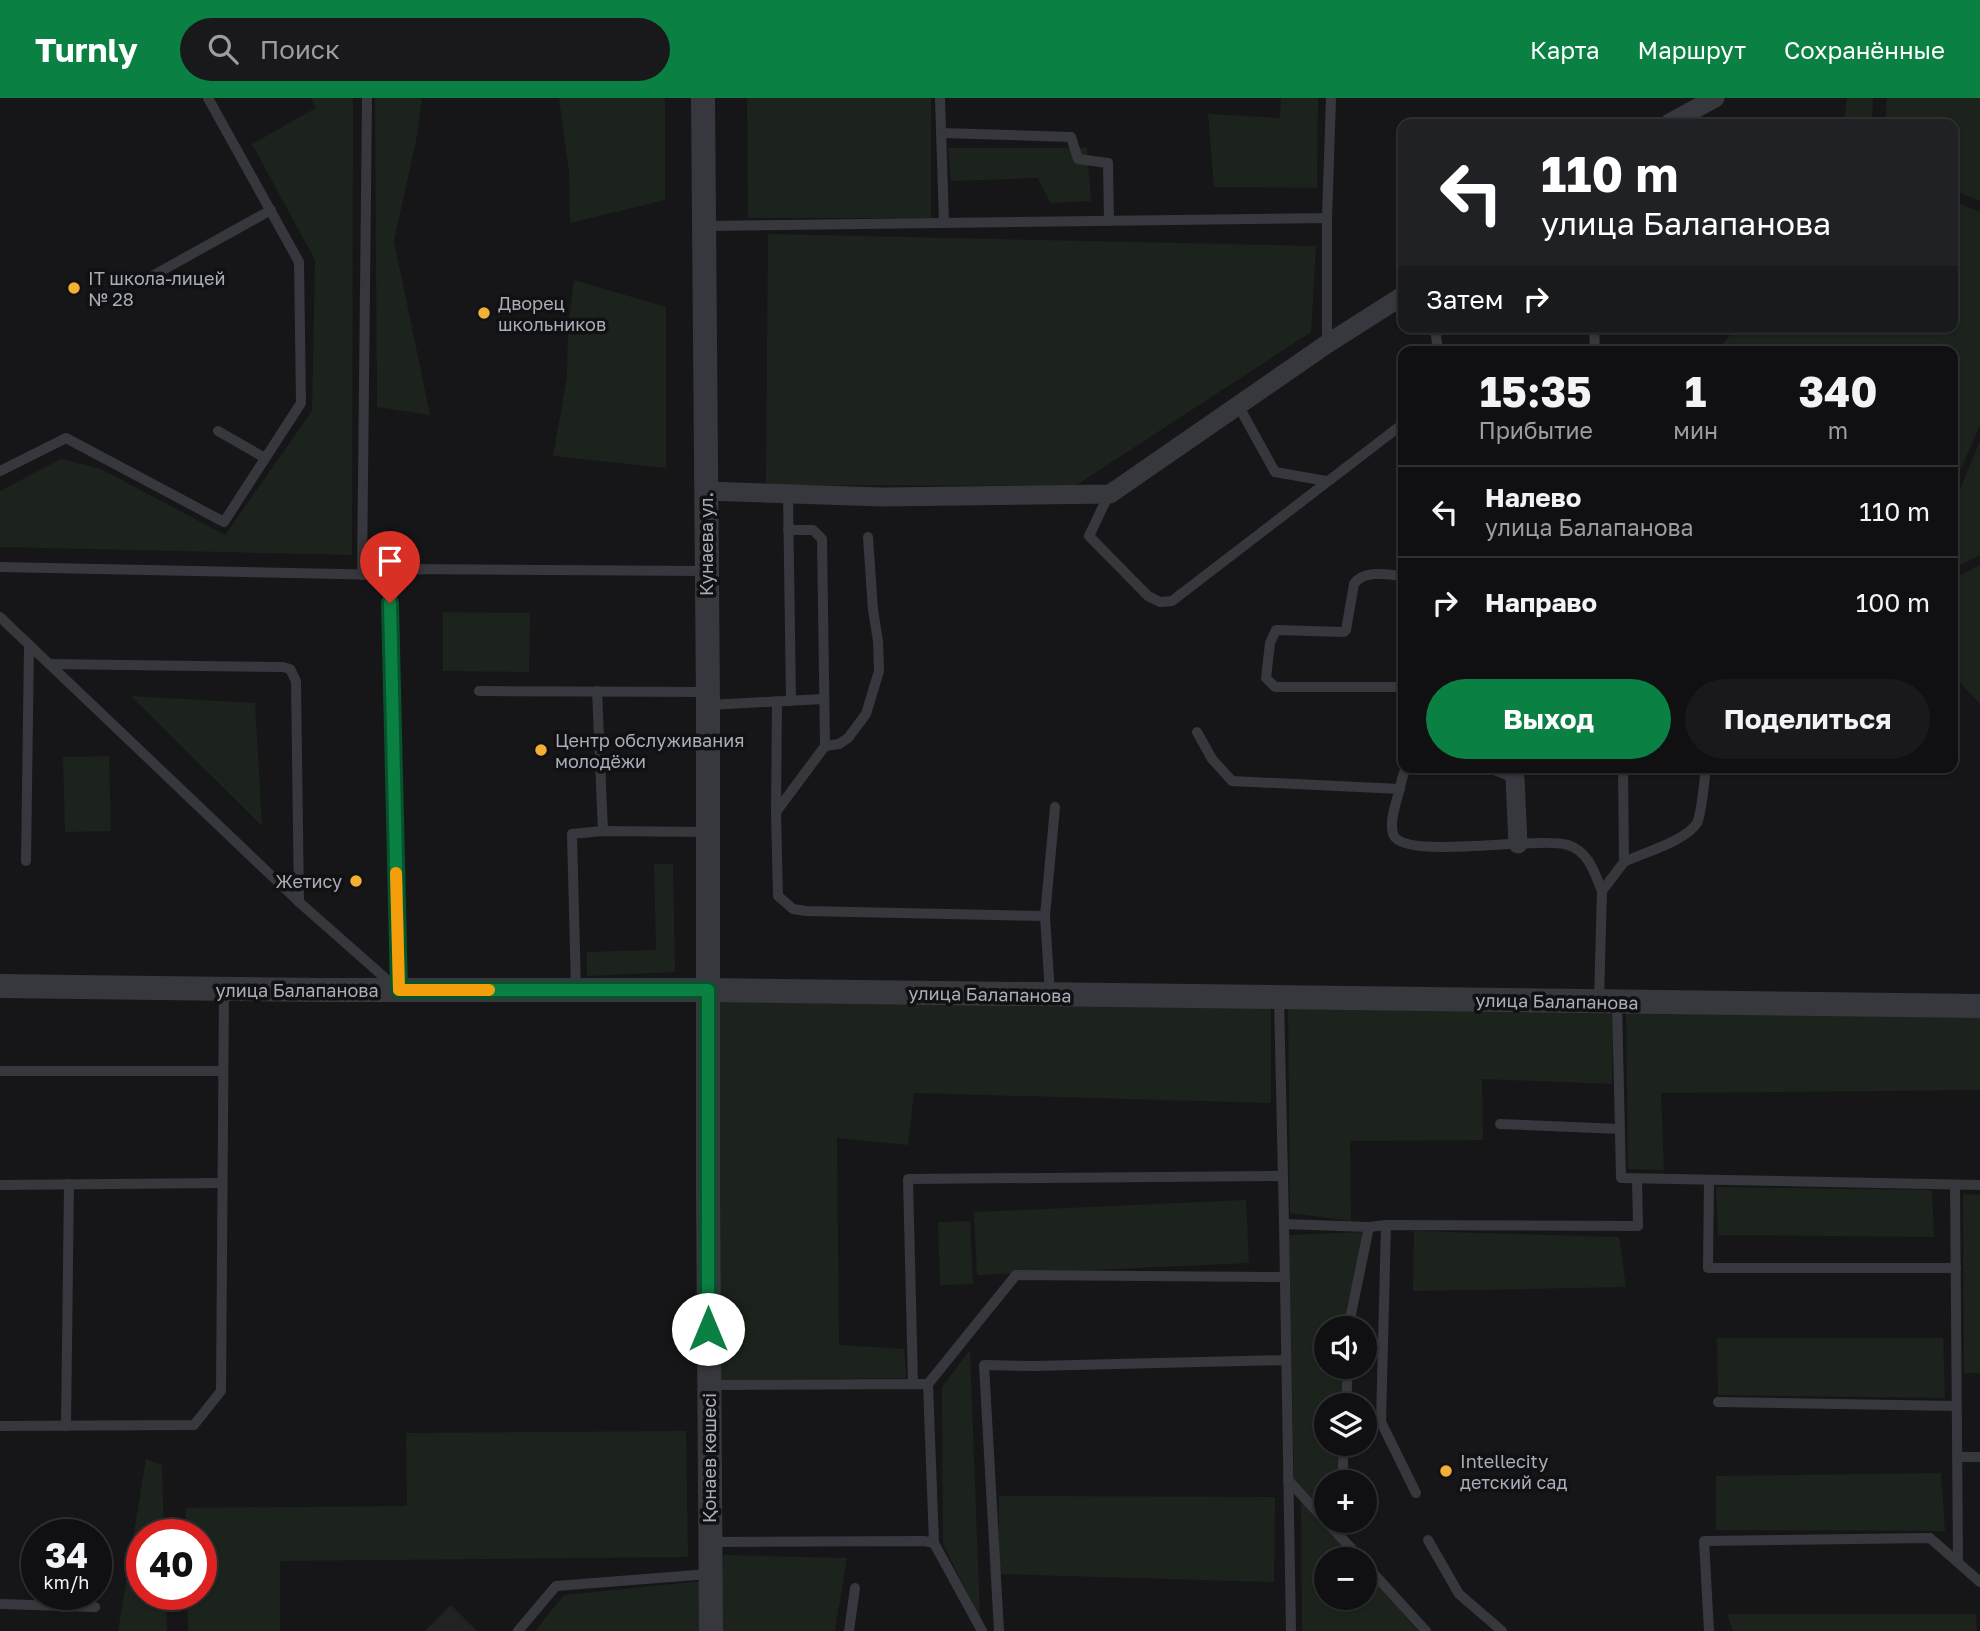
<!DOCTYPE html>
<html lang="ru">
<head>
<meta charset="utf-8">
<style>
  :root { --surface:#101012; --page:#19191b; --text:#f1f3f6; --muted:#9c9d9f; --line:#303032; --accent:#0b8043 }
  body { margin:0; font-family:"Golos Text",sans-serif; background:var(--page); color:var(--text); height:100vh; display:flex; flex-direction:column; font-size:26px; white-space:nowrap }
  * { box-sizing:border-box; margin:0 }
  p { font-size:23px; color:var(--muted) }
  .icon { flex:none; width:38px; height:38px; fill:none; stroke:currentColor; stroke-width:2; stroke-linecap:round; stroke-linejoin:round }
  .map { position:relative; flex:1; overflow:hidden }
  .side { position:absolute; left:1398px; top:248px; width:560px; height:427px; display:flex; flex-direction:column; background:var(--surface); border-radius:14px; box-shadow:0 2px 5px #0004,0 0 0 2px var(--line) }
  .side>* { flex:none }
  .top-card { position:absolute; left:1398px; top:21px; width:560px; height:214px; border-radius:14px; box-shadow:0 2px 5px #0004,0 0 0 2px var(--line); background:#202124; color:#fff; overflow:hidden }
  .fabs { position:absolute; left:1314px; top:1218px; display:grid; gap:14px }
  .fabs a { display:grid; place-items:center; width:63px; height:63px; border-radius:50%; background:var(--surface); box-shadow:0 2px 5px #0004,0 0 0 2px var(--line); font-size:35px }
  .speed { position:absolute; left:21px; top:1421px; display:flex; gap:14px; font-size:35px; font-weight:700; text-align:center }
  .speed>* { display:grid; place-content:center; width:91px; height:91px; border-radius:50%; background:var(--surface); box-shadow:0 2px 5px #0004,0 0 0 2px var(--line); line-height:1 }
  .speed small { font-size:18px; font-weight:400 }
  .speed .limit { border:10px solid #d22; background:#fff; color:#111 }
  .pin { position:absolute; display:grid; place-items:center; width:60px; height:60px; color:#fff; margin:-72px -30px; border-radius:50% 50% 50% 0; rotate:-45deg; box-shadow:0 0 7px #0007 }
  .pin .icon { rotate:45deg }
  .me { position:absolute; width:77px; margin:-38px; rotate:0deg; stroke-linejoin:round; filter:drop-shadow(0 0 5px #0008) }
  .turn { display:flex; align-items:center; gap:24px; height:147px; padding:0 28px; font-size:32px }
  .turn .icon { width:91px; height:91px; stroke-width:2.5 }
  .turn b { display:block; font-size:49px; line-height:60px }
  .then { display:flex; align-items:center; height:66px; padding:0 28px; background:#0003; gap:14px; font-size:26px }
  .eta { display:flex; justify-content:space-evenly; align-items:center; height:119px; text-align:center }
  .eta b { font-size:42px; font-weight:700; line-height:49px }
  .cta { display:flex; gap:14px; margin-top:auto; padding:14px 28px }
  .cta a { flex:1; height:80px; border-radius:42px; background:var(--accent); color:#fff; font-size:28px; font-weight:700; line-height:80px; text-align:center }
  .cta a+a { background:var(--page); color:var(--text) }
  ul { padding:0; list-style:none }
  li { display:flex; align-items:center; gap:21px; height:91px; padding:0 28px; border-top:2px solid var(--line) }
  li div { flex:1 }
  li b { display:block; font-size:26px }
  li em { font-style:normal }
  header { display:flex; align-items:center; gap:42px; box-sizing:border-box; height:98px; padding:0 35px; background:var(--accent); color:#fff }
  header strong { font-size:33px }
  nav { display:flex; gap:38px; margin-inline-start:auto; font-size:24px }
  .search { width:490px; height:63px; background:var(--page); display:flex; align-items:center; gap:18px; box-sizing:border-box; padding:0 24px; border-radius:38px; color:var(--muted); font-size:26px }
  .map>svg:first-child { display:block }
  .built { fill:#222225 }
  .green { fill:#1c231d }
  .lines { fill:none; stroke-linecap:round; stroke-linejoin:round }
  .service { stroke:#37383d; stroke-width:10 }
  .minor { stroke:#37383d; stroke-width:19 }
  .tertiary { stroke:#37383d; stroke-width:24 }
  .route-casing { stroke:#07532c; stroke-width:18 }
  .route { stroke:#0b8043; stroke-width:12 }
  .slow { stroke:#f59e0b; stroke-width:12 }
  .poi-dot { fill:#f2b134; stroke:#111113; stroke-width:2.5 }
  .labels { text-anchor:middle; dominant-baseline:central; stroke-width:7; stroke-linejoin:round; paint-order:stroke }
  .poi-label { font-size:18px; fill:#a8adb8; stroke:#111113; text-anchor:start }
  .street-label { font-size:18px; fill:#a8adb8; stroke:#111113 }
</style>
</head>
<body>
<header>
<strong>Turnly</strong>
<div class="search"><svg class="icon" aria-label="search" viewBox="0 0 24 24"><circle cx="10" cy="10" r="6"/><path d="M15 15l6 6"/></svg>Поиск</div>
<nav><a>Карта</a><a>Маршрут</a><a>Сохранённые</a></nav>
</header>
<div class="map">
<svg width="1980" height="1533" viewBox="0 0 1980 1533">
  <rect width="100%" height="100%" fill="#161618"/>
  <path class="built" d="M451,1507l26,26h-52z"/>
  <g class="green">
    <path d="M311,0h42l-1,457 -352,-8v-56l61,-32 40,10 124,66 87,-124 3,-151 -63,-116 64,-36z"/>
    <path d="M375,0h47l-5,38 -23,105 36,174 -53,-8z"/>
    <path d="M559,0h106v102l-95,23 -1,-51z"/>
    <path d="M747,0h184v120h-183z"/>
    <path d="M1281,0h37l-1,90 -103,-1 -6,-73 72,4z"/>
    <path d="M1847,0h26l-1,26h-28z"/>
    <path d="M1887,0h93v103l-27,-11v-66h-68z"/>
    <path d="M948,50h139l4,53 -41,2 -12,-25 -87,3z"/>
    <path d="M1953,103l27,11v213l-27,62v-135h-238l23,-25h215z"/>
    <path d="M768,136l548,12 -5,86 -236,154 -309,-1z"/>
    <path d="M574,182l92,27v161l-113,-12 14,-79 1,-51z"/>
    <path d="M1980,343v114l-27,14v-63z"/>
    <path d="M1980,467v139l-27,-29v-96z"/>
    <path d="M443,514l87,1 -1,59 -86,-1z"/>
    <path d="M131,598l124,7 7,123z"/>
    <path d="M109,658l2,75 -46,1 -2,-75z"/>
    <path d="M654,766h19l2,108 -88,4v-24l69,-2z"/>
    <path d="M716,897l555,10v98l-357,-10 -6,52 -71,-7 2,207 65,4 2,29 -191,2z"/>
    <path d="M1288,903l325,8 -1,75 -130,-5 1,61 -133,1 1,80 -61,-8z"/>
    <path d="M1626,909l354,6v77l-319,3 3,77 -36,-1z"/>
    <path d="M1716,1089l216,3 2,47 -216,-2z"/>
    <path d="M1963,1096l17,1v178h-16z"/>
    <path d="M1246,1102l3,63 -272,12 -3,-63z"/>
    <path d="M970,1123l3,63 -33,1 -2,-63z"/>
    <path d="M1414,1133l205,6 7,50 -213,4z"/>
    <path d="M1366,1134l-19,74 -2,22h-19v39h17l-2,38h-15v39h13l-3,38h-10v31l-32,-34 -5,-244z"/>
    <path d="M1717,1240h226l2,60 -227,-3z"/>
    <path d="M970,1252l10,269 -37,-75 -1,-157z"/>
    <path d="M686,1333l2,126 -408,4v70h-92l-1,-37h14v-59h-15v-27l221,-2 -1,-73z"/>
    <path d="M146,1361l16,6 2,70h-22v59h24l1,37h-49z"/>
    <path d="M1941,1375l4,58 -229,-1v-54z"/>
    <path d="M1301,1396l56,65h-31v39h39v-29l53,62h-116z"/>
    <path d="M999,1398l276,1 -1,85 -275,-8z"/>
    <path d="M723,1457l124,3 -12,73h-114z"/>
    <path d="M702,1483v50h-167l29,-36z"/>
    <path d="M1727,1516h249l1,17h-244z"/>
  </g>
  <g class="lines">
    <g class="service">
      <path d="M940,0l4,125"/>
      <path d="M941,35l130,4 7,22 30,4 1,58"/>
      <path d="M706,128l621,-8 4,-120"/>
      <path d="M145,182l126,-70"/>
      <path d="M1435,229l3,25"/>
      <path d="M1594,229l1,25"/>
      <path d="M1327,246v-126"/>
      <path d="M1238,307l37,67 51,9"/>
      <path d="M218,333l47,27"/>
      <path d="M0,373l66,-33 158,84 77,-119 -2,-141 -91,-164"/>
      <path d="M788,396l3,207"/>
      <path d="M1109,396l-20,42 59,60 12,6 12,-1 232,-178"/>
      <path d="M0,469l389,8 10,415"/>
      <path d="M362,477l5,-477"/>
      <path d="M389,477l21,-6 296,2"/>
      <path d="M1404,478c-16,-1 -40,-7 -50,8l-8,46 -2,2 -68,-2 -6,13 -4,35 9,9h129"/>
      <path d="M0,519l299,285 94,83"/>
      <path d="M49,566l234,3 7,2 6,12 3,221"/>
      <path d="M479,593l228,1"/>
      <path d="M597,593l6,140"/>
      <path d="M777,603l-1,111 2,84 15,13 13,2 239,5"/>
      <path d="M709,607l114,-6"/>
      <path d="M1197,634l15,27 20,22 168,8"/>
      <path d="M825,648l14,-2 9,-6 18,-24 13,-43 -1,-30 -5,-31 -5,-73"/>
      <path d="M1406,670c-5,10 -6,21 -9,31 -3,10 -8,27 -3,37 14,24 143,0 174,9 21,7 26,27 34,46"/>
      <path d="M1489,670l26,10v-10"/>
      <path d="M1623,670l1,94c19,-9 62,-21 73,-39 5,-10 7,-42 9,-55"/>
      <path d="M776,714l49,-66 -3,-207 -9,-9h-25"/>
      <path d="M26,763l3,-216"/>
      <path d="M576,892l-4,-156 31,-3 103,1"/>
      <path d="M1050,896l-5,-78 10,-109"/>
      <path d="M1279,900l5,226 85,3 17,-2 252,1 -1,-47"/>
      <path d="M1599,902l3,-109 22,-29"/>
      <path d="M1617,904l4,176 359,7"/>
      <path d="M0,973h223"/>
      <path d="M1500,1026l120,5"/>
      <path d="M1709,1082l-1,88h248"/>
      <path d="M0,1087l222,-2"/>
      <path d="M1955,1087l3,377"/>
      <path d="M1284,1126l7,407"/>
      <path d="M1386,1127l-5,197 35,71"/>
      <path d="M1350,1230l1,-14 18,-87"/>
      <path d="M913,1286l-5,-205 375,-3"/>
      <path d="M928,1286l88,-109 268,2"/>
      <path d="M709,1287l219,-1 6,159"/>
      <path d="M1718,1304l238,4"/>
      <path d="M1346,1307l2,-38"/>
      <path d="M0,1328l194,-1 27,-34 3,-402"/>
      <path d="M66,1328l3,-242"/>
      <path d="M1957,1359h23"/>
      <path d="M1288,1382l73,79"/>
      <path d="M1342,1384l2,-38"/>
      <path d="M1428,1442l31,54 43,37"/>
      <path d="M710,1444l214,-1 10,2 48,88"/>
      <path d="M1365,1466l61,67"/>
      <path d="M0,1506l95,3"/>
      <path d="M518,1533l38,-45 153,-12"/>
      <path d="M849,1533l6,-43"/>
      <path d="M999,1533l-15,-266 50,1 252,-6"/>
      <path d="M1709,1533l-5,-90 226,-3 50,44"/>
    </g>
    <g class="minor">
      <path d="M1668,26l47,-26"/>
      <path d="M706,393l176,6 228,-3 217,-150 77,-49"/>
      <path d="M1515,680l3,66"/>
    </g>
    <g class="tertiary">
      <path d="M703,0l5,607v486l3,440"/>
      <path d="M0,888l323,4h385l1272,16"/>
    </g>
  </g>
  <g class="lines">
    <g class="route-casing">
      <path id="route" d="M390,505l9,387h309v339"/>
    </g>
    <use href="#route" class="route"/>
    <path class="slow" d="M396,775l3,117h90"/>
  </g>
  <g class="poi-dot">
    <circle cx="74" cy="190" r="7"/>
    <circle cx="484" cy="215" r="7"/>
    <circle cx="541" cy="652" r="7"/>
    <circle cx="356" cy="783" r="7"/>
    <circle cx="1446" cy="1373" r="7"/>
  </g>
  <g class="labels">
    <g class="poi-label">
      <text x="88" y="180">IT школа-лицей<tspan x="88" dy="21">№ 28</tspan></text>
      <text x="498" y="205">Дворец<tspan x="498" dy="21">школьников</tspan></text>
      <text x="555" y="642">Центр обслуживания<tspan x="555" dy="21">молодёжи</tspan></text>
      <text x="342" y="783" text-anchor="end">Жетису</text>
      <text x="1460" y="1363">Intellecity<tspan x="1460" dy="21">детский сад</tspan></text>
    </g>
    <g class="street-label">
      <text transform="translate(706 446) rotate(-90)">Кунаева ул.</text>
      <text x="297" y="892">улица Балапанова</text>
      <text transform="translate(990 896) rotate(1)">улица Балапанова</text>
      <text transform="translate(1557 903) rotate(1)">улица Балапанова</text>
      <text transform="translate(709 1360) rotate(-90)">Қонаев көшесі</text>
    </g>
  </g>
</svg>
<div class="fabs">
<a><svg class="icon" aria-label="sound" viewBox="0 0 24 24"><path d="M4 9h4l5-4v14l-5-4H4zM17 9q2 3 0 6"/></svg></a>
<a><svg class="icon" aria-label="layers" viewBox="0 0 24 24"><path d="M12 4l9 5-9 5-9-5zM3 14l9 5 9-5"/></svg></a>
<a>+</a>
<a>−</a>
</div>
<div class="speed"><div>34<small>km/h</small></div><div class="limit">40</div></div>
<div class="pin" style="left:390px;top:505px;background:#d93025"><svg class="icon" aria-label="arrive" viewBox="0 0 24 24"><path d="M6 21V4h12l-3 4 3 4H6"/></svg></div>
<svg class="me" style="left:708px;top:1231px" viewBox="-20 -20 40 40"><circle r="19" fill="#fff"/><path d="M0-13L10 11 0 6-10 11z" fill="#0b8043"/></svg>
<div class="top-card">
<div class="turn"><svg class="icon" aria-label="left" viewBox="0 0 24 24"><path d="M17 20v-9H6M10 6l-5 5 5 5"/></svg><div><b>110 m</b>улица Балапанова</div></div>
<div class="then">Затем<svg class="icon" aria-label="right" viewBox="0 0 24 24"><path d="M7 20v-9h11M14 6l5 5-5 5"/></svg></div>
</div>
<section class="side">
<div class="eta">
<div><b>15:35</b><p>Прибытие</p></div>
<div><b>1</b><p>мин</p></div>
<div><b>340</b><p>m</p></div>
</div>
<ul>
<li><svg class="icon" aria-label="left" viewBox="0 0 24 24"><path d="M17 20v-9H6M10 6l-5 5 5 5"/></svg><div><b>Налево</b><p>улица Балапанова</p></div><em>110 m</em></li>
<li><svg class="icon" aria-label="right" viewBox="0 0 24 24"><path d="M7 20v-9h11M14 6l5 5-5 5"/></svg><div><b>Направо</b></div><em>100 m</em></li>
</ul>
<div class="cta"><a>Выход</a><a>Поделиться</a></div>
</section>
</div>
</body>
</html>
